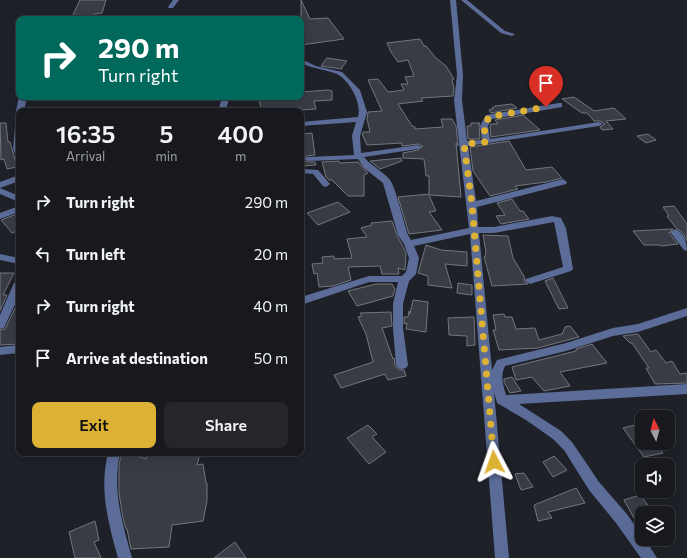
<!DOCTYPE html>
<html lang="en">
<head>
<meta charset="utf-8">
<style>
  :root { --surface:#17191e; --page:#24262b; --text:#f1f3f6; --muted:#9ea0a4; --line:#36383c; --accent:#ddb133 }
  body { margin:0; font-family:Commissioner,sans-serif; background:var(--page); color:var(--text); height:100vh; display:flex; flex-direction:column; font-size:15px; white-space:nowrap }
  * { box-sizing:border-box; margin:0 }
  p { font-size:13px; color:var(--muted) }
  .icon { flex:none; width:22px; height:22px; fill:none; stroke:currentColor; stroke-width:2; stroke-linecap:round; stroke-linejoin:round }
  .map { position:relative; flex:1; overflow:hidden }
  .details { position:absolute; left:16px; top:108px; width:288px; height:348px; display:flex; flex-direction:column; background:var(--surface); border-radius:8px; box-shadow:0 4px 16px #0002,0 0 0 1px var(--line) }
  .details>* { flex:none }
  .banner { position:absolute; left:16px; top:16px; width:288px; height:84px; border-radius:8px; box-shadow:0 4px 16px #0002,0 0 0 1px var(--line); background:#00695c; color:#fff; overflow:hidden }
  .needle { width:26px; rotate:354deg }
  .fabs { position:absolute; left:635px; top:410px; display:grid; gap:8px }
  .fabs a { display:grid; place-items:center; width:40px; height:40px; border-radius:8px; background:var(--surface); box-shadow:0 4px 16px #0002,0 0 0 1px var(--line); font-size:20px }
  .pin { position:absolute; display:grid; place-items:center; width:34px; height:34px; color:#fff; margin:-41px -17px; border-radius:50% 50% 50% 0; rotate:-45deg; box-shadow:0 0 4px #0007 }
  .pin .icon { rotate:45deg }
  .me { position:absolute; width:44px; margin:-22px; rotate:356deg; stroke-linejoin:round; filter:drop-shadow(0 0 3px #0008) }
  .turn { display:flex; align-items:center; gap:14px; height:84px; padding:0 16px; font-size:18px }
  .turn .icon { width:52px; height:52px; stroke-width:2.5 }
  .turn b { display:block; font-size:28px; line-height:34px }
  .eta { display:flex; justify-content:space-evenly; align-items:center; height:68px; text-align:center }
  .eta b { font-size:24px; font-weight:600; line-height:28px }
  .primary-button { display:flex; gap:8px; margin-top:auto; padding:8px 16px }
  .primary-button a { flex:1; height:46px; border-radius:8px; background:var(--accent); color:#111; font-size:16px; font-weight:600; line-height:46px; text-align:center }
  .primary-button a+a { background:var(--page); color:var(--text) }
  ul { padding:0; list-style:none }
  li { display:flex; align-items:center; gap:12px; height:52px; padding:0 16px }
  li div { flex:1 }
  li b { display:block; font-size:15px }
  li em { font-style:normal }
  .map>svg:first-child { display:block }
  .building { fill:#393c44; stroke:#72767e }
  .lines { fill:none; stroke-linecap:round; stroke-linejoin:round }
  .minor { fill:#5b6c99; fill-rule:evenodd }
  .route { stroke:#ddb133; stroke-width:7; stroke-dasharray:0 12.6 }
</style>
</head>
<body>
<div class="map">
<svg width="687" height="558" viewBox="0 0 687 558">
  <rect width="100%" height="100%" fill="#1f2128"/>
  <g class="building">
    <path d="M80,0h26l-4,13 -8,1 -2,4 -20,-1z"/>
    <path d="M301,0l9,19 18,-1 16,21 -43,6z"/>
    <path d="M420,39l4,7h2l10,12 10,8 8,13 -2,1 2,8 -1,8 -32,2 2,3 -25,3 14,22 3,1v2l28,-2 -2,-8h11l4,7 2,20 -2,-3 5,54 -32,-2 7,16 -7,1 13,18 -33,4 -11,-37 31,-3v-18h-3l-2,-17 -21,-1v-5l15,-3 5,-4 -5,-2 -16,2v-3l-35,2 -5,-11 1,-2h7l-3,-13 1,-7 14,-1 -14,-31 10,-1 10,13 16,-2 -3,-6h7l-3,-7 9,-1 -6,-16 -10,2 -7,-10 -4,-9z"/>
    <path d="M327,58l20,3 -5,6v2l-21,-3z"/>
    <path d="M328,90l4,1v9l-18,1 2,8 -15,1v-2l-23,1 1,2h-17l-4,-14h43v-5z"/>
    <path d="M574,97l20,14 20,-3 12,11 -20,2 7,8 -11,1 -2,-3 4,-2v-2l-4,-2h-6l-7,-8h-5l-20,-14z"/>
    <path d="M512,104l5,4 -26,5 -2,-3 4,-1 -1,-1 3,-2z"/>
    <path d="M523,115l17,15 -49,7 -1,-11 1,-2h7l-3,-4z"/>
    <path d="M0,123h6l2,19h2l7,25 -10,2 -3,-10 -3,1z"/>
    <path d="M471,123h9l-1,3 1,13h-12l-1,-13h4z"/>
    <path d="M312,133l3,22 -8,1 -4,4 5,2h7l1,3 -15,1v-32z"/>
    <path d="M648,134l8,6 -10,3 -9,-7z"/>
    <path d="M509,141l17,29 26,-3 10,11 -16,4 -31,4 3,3 -28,7 -17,-25 -3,-24z"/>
    <path d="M401,158l1,3 -22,8 -10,-8z"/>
    <path d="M339,161l1,2 18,-1 10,11 -4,2v21h-16l-16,-16h-3l-3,-3 -4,-15z"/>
    <path d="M512,199l8,12h3l6,8 -28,5 -5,-8 9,-1 -8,-12z"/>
    <path d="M338,202l12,10 -32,13 -11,-12z"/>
    <path d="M674,206l13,18v17l-5,-9 -6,-4 -9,-12h2l-6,-9z"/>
    <path d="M17,214l2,2v14l-7,3 -11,-13z"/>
    <path d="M392,221l5,14 9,18 -1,17 -7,-2 1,6h-17l-2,-8 -32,1 3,13 -18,6 -14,1 -2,-14 -3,1 -2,-10 11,-1 -1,-6 12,-1v3l18,-1 -5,-19 20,-2 -6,-9 11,-3 -1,-2z"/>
    <path d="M673,229l-4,4 9,11 -17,2 -1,-1h-16l-11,-14z"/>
    <path d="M483,235l25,1 5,22 12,20 -1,3 4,3 -36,2 -8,-29h1l1,-5z"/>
    <path d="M426,245l15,5 26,2v14l-22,-2 7,24 -24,-3v-9l-10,-3z"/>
    <path d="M0,273h14l-11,22h4l-7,16z"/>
    <path d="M553,278l15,30 -9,1 -14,-28z"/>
    <path d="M458,283l14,2v10l-15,-2z"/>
    <path d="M376,284h16l3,5 -2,7 -36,10 -9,-15z"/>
    <path d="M19,300v44l-19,1v-15l5,-1z"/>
    <path d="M413,300l15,2 -2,30 -20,-3 1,-6 -3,1v-7h4l1,-6 1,3z"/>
    <path d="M391,312l1,14 -10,2 11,31 1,-1 1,8 3,3 6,1 2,6 -18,4 -3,-6 -44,14 -7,-13 39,-13 -7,-28 -8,-17 4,-1 -2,-3z"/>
    <path d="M504,314l1,3h7l4,12 19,-1 4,12 23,-6 3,-7 5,-1 9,11 -41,11 -39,2 -6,-20h3l-3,-15z"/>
    <path d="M474,317l1,28 -8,1v-10l-18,-1 -1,-17z"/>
    <path d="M638,334l13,18 5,-2 10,13 6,-2 8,13 7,-1v10l-32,1 -9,-16h3l-17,-25h-2l-7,-7z"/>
    <path d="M592,344l15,19 -47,9 10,14 -26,5 -12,-14 -16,3 -4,-13 64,-16v-2z"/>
    <path d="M512,377l9,14 -11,2 -6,-11v-3z"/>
    <path d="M639,424l3,3v16h13l8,10 -19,4 -21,-29z"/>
    <path d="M368,425l9,9 -5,3 14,15 -17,12 -22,-26z"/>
    <path d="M121,453h6l19,6 1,-6h43l-2,3 12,-2 -3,11 6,-1 3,19h1v18l-4,20 -31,4 -3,22 -38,2 -4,-20h-1l-3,-11 -4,-25v-26z"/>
    <path d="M554,456l13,14 -14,7 -10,-15z"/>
    <path d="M524,473l9,14 -12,3 -6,-16z"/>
    <path d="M576,488l9,15 -37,9 4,6 -14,3 -4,-16z"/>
    <path d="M640,495l14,18h-12v4l-8,1 -10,-18z"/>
    <path d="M95,521l4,19 -5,2 7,16h-26l-6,-26z"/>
    <path d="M235,542l11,16h-32z"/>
  </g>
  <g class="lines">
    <g class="minor">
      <path d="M173,0h6l-6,8h-4l-1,-1z"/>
      <path d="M450,0h6l7,75 -1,25 5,41 15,-1 -2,-14 6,-11 73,-12h3v4l-70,12 -4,7 2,13 109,-17 4,2 -4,2 -131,20 8,55 87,-22 4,3 -1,2 -89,23 1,20h16l58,-11 9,2 5,10 7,41 -2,2 -41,13 -5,-3 1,-2 37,-12 -9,-45 -60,11h-15l13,137 5,-10 4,-1 65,-16 47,-15 25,-4 49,-16v8l-49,16 -25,4 -47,15 -61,15c-5,10 -2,19 1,29l181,-11v10l-168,10 42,27 11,11 27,40 27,31 16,22v4h3l12,19h-16l-25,-35 -27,-33 -25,-40 -11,-11 -27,-19 -29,-17 -3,-11 15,166h-14l-25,-324 -56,12 5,12 -3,16 -7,7 -6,23v24l5,37 -2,3 -4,1 -4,-1 -2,-3 -3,-37v-24l5,-22h-29l-68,23v-8l68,-21h33l4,-4 3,-14 -5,-14 -6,-9 -15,-52 -19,-15 -6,-9 -50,2 -4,-2 4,-2 46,-2 -2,-19 4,-14 -55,4v-4l57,-5c4,-14 -8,-36 -21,-43 -9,-4 -24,-5 -36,-11v-4l15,7 26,6 18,18 7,22 -7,24 1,17 57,-8 4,2 -4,2 -54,8c7,9 19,14 26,23 6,8 14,44 18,55l3,5 58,-12 -15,-128 3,-25z"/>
      <path d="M461,0h6l38,31 10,3 -3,2 -11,-3z"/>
      <path d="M19,97h8l-3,14h-5v2l-3,-2z"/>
      <path d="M222,97h8l-5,14h-32l4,-2 22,-1z"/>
      <path d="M16,116h3v41h-3l-3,-8z"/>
      <path d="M301,169l17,1 12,14 -4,3 -3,-1 -10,-12 -12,-1z"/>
      <path d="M19,175v6l-19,7v-6z"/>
      <path d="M0,188l19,8v6l-19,-8z"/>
      <path d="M19,206v6l-19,7v-6z"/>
      <path d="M675,229c9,3 12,14 12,22l-3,-1 -14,-18z"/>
      <path d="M0,254l19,4v6l-19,-4z"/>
      <path d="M19,280v16l-15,32 -4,1v-14l14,-32z"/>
      <path d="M19,345v8l-19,2v-8z"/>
      <path d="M108,453h12c-8,37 2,69 12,105h-14c-10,-36 -19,-68 -10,-105z"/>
    </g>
  </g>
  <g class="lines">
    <path class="route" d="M494,462l-22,-257 -8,-61 22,-2 -2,-16 5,-9 57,-10"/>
  </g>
</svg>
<div class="fabs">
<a><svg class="needle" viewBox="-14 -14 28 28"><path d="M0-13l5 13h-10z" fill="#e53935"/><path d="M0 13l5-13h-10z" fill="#9ea0a4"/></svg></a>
<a><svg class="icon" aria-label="sound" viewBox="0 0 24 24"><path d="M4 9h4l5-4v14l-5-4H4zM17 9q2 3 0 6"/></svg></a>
<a><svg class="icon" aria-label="layers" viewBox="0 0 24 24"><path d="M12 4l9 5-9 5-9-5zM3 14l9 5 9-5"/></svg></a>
</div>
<div class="pin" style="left:546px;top:107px;background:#d93025"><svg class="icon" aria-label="arrive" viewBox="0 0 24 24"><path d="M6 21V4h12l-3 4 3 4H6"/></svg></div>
<svg class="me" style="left:494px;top:462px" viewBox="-20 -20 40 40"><path d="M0-17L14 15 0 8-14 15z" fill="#ddb133" stroke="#fff" stroke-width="4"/></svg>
<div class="banner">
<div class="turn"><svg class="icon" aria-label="right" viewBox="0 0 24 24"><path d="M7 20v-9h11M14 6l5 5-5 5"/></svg><div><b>290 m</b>Turn right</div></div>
</div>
<section class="details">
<div class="eta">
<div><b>16:35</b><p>Arrival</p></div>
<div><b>5</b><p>min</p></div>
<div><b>400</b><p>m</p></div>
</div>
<ul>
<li><svg class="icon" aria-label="right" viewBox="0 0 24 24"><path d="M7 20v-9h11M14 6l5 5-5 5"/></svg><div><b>Turn right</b></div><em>290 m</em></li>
<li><svg class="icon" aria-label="left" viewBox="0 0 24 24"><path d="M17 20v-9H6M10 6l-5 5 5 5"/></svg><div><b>Turn left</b></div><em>20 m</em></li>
<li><svg class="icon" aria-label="right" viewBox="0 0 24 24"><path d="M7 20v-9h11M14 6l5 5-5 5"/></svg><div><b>Turn right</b></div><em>40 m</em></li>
<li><svg class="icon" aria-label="arrive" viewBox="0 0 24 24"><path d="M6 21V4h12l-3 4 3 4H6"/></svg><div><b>Arrive at destination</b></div><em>50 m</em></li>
</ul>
<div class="primary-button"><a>Exit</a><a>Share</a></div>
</section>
</div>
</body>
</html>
